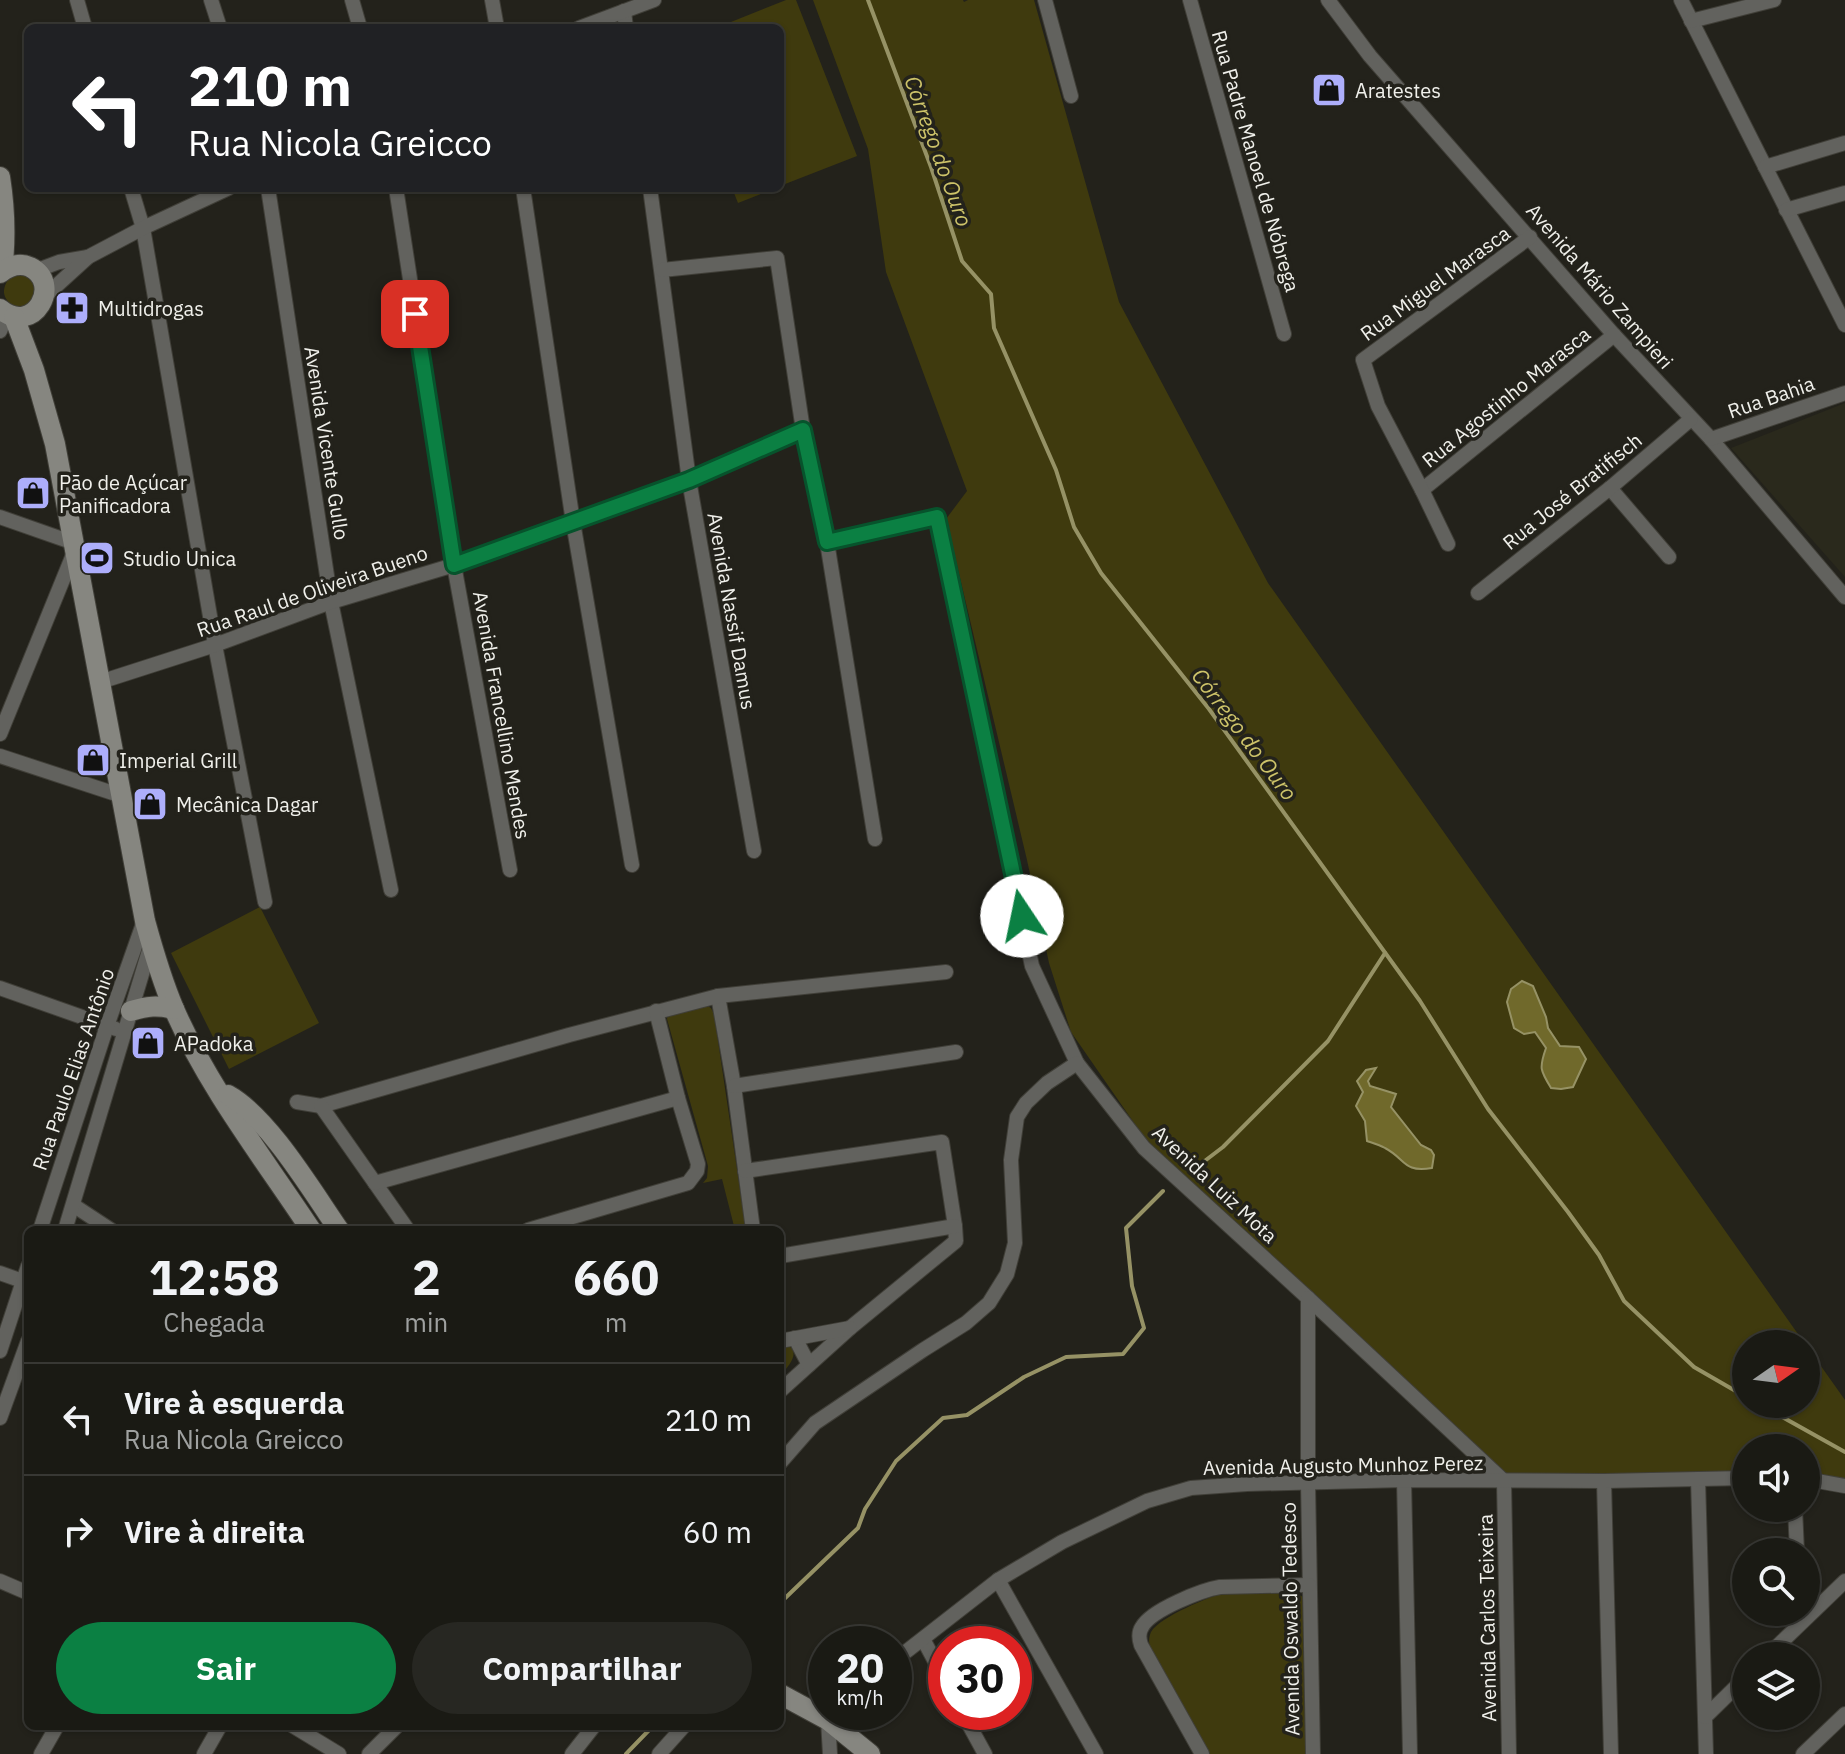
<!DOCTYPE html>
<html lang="pt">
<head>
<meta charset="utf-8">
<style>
  :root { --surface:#1a1a14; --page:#272722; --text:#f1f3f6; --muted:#9fa1a0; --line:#383834; --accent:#0b8043 }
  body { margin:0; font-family:"IBM Plex Sans",sans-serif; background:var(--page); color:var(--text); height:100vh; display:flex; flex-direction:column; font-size:30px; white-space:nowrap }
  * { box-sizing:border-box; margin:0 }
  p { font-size:26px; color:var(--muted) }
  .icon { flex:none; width:44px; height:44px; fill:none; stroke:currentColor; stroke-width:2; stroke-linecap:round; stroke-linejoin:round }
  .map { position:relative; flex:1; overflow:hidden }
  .panel { position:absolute; left:24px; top:1226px; width:760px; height:504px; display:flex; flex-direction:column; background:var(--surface); border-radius:12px; box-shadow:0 2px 6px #0004,0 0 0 2px var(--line) }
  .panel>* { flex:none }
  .banner { position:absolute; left:24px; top:24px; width:760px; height:168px; border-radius:12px; box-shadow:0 2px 6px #0004,0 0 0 2px var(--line); background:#202124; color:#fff; overflow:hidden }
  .needle { width:52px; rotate:76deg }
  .fabs { position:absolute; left:1732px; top:1330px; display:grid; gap:16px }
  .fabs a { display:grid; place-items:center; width:88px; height:88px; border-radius:50%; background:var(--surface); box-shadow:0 2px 6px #0004,0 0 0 2px var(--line); font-size:40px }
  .speed { position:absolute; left:808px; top:1626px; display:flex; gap:16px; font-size:40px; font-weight:700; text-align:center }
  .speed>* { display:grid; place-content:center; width:104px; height:104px; border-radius:50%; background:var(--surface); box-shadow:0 2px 6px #0004,0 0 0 2px var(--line); line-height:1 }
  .speed small { font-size:20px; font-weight:400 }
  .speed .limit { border:12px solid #d22; background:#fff; color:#111 }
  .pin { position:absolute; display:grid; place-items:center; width:68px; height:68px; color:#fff; margin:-34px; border-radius:16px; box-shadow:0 4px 12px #0006 }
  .me { position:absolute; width:88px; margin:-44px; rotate:349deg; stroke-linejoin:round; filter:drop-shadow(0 0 6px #0008) }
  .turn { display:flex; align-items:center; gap:28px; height:168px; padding:0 32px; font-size:36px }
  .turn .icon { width:104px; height:104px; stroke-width:2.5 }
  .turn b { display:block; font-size:56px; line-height:68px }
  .eta { display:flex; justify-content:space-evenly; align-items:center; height:136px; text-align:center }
  .eta b { font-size:48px; font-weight:700; line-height:56px }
  .cta { display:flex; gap:16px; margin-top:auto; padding:16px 32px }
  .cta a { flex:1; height:92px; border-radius:48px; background:var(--accent); color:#fff; font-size:32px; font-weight:700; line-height:92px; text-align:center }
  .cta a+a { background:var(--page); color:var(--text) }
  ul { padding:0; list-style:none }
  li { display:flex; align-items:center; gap:24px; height:112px; padding:0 32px; border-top:2px solid var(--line) }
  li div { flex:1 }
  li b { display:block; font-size:30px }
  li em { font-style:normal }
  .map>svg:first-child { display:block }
  .built { fill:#2a291c }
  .green { fill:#3f3a0e }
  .water { fill:#70692b; stroke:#969265; stroke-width:2 }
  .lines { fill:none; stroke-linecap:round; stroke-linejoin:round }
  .stream { stroke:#969265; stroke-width:4 }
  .street-casing { stroke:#403f38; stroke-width:16 }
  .secondary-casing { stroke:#403f38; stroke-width:22 }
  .street { stroke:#62625e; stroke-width:14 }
  .secondary { stroke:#868680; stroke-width:20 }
  .route-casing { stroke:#07532c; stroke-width:20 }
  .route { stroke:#0b8043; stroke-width:14 }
  .labels { text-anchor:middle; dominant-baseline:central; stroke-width:7; stroke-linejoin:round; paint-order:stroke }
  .poi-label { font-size:20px; fill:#f0f0eb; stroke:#23221b; text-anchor:start }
  .street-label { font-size:20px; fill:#f0f0eb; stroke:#23221b }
  .water-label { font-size:22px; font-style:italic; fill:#cdc369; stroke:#23221b }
</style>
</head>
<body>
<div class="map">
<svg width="1845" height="1754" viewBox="0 0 1845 1754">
  <rect width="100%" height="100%" fill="#23221b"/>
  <path class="built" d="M1845,403v174l-114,-129z"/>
  <g class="green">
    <path d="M786,0h10l61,156 -77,30v-158h-64z"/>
    <path d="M813,0h150l1,2 4,-2h66l85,302 149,281 537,761h-59v60h60v-59l39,55v84l-39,-11v-25h-60v26l-242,5 -356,-336 -77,-111 -22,-69 -22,-103 -81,-341 21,-28 -81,-219 -18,-123z"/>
    <path d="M732,188h44l-38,15z"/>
    <path d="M14,272l20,6 3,21 -19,11c-18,-12 -18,-22 -4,-38z"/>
    <path d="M260,907l59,116 -90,46 -58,-116z"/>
    <path d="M704,1004l7,4 3,6 32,216h-11l-13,-51 -19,4 4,-5 1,-12 -41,-147 1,-5z"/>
    <path d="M780,1343c24,4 11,22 0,32z"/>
    <path d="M1227,1592h69l8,6 3,156h-100l-56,-103c-2,-7 -3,-12 0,-19 8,-15 60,-36 76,-40z"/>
  </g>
  <g class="water">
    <path d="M1522,981l11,5 13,31 2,11 12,18 19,1 7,12 -13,28 -12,2 -10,-1c-11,-18 -12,-20 -5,-40l-11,-16 -11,2 -10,-6 -7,-26 4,-13z"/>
    <path d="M1376,1068l-8,13 2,5 26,8 -5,13 30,38 10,5 3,5 -2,13c-29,5 -26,-9 -47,-20 -5,-3 -12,-5 -18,-7l-2,-20 -9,-15 7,-14 -6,-11 9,-11z"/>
  </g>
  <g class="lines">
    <g class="stream">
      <path d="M868,0l63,167 31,94 29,33 3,34 62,142 18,57 27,46 108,136 211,292 68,108 80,103 31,43 25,46 70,66 52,30"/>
      <path d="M1202,1163l21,-16 105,-106 57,-88"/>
      <path d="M1759,1404l86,48"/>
      <path d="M780,1603l78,-75 7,-19 31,-48 47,-43 24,-3 57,-38 42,-20 57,-3 21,-26 -12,-42 -6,-58 37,-37"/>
      <path d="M626,1754l27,-28"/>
    </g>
    <g class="street-casing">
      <g id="street">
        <path d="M77,0l8,28"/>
        <path d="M211,0l9,28"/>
        <path d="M352,0l8,28"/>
        <path d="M492,0l5,28"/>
        <path d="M1045,0l26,96"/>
        <path d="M1190,0l94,334"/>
        <path d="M1328,0l42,56 244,279 97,104 134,158"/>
        <path d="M1681,0l164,325"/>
        <path d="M624,11l2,17"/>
        <path d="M1691,21l83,-21"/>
        <path d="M579,28l75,-28"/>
        <path d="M1765,167l80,-24"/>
        <path d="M131,188l12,40 72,417 50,257"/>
        <path d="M268,188l63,414 60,288"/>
        <path d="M396,188l58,377 56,305"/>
        <path d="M523,188l50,334 59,343"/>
        <path d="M650,188l39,292 65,371"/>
        <path d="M1786,210l59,-17"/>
        <path d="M662,270l115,-12 26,172 24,112 48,297"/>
        <path d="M35,271l24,-9 29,-5"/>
        <path d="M44,297l44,-40 55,-29 86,-40"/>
        <path d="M0,331l7,-17"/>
        <path d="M1711,439l134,-46"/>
        <path d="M1610,488l59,69"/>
        <path d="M1422,490l192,-155"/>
        <path d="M0,517l74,26"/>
        <path d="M827,542l110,-25 95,449 45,97 67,85 164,150 196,183 5,273"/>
        <path d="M1448,544l-26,-54 -44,-84 -15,-46 167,-123"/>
        <path d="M1478,593l132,-105 81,-69"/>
        <path d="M100,682l115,-37 116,-43 123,-37 235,-85 114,-50"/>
        <path d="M0,734l75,-184"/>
        <path d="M0,756l122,40"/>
        <path d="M0,988l116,41"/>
        <path d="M718,996l16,90 19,144"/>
        <path d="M734,1086l222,-34"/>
        <path d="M297,1102l24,4 248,-71 149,-39 228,-24"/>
        <path d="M321,1106l87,124"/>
        <path d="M745,1171l197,-29 13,84 1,15 -106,87 -70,63"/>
        <path d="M375,1183l303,-85"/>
        <path d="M73,1205l38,25"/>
        <path d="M40,1230l67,-204 37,-105"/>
        <path d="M65,1230l86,-286"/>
        <path d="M528,1230l160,-47 9,-12 1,-7 -20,-66 -22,-87"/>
        <path d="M780,1256l175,-30"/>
        <path d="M0,1273l28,10"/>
        <path d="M1308,1298v185l5,271"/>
        <path d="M795,1338l14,27"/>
        <path d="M780,1341l70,-13"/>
        <path d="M0,1351l28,-85"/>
        <path d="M0,1418l28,-77"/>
        <path d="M780,1463l35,-40 108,-73 43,-27 23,-20 18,-29 8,-31 -4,-83 6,-43 9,-14 21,-20 30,-20"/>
        <path d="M1698,1479l8,275"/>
        <path d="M1806,1479l39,7"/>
        <path d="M1404,1480l6,274"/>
        <path d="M1604,1481l7,273"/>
        <path d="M1795,1508l2,44"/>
        <path d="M998,1580l98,174"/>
        <path d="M0,1581l28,12"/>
        <path d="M923,1639l23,43"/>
        <path d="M1767,1656l78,-75"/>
        <path d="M894,1661l104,-81 64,-38 85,-41 44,-13 56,-4 157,-4 200,1 142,-3"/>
        <path d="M962,1712l23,42"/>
        <path d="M1705,1717l41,-40"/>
        <path d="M293,1726l46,28"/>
        <path d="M41,1754l16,-28"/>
        <path d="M204,1754l16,-28"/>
        <path d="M369,1754l28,-28"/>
        <path d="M572,1754l22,-28"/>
        <path d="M659,1754l25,-28"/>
        <path d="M830,1754l-2,-34 8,-8"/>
        <path d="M1202,1754l-61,-109c-2,-6 -3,-12 1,-18 9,-17 60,-37 78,-40l89,-2"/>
        <path d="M1803,1754l42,-40"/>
      </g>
    </g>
    <g class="secondary-casing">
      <g id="secondary">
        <path d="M0,177c5,32 6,62 2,94"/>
        <path d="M0,273c9,-7 19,-11 30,-6 33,16 4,70 -30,42"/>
        <path d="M14,317l20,53 21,74 90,477c8,29 17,60 29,88 34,78 90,150 137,221"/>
        <path d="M131,1011c16,-5 27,-6 43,-2"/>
        <path d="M228,1095c40,22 84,96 111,135"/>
        <path d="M780,1694l48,26 42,34"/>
      </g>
    </g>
    <use href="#street" class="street"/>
    <use href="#secondary" class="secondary"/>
  </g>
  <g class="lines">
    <g class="route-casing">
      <path id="route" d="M415,314l39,251 235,-85 114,-50 24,112 110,-25 85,399"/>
    </g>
    <use href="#route" class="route"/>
  </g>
  <defs>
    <g id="shop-square" transform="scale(1.8)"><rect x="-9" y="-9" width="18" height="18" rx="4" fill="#adaefb" stroke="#23221b"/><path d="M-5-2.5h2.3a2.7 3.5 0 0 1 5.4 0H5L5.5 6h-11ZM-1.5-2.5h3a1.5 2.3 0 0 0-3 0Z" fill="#111"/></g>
    <g id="pharmacy-square" transform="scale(1.8)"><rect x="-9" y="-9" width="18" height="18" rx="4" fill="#adaefb" stroke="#23221b"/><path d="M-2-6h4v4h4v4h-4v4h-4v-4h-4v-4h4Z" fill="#111"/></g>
    <g id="stadium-square" transform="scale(1.8)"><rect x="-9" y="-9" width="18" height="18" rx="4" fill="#adaefb" stroke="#23221b"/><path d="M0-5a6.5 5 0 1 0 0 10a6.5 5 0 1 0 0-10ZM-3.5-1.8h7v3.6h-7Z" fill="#111"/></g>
  </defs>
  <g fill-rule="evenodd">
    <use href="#shop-square" x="1329" y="90"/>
    <use href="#pharmacy-square" x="72" y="308"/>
    <use href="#shop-square" x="33" y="493"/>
    <use href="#stadium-square" x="97" y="558"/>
    <use href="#shop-square" x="93" y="760"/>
    <use href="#shop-square" x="150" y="804"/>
    <use href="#shop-square" x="148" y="1043"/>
  </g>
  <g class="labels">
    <g class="poi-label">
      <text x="1355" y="90">Aratestes</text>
      <text x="98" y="308">Multidrogas</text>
      <text x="59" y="482">Pão de Açúcar<tspan x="59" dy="23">Panificadora</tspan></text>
      <text x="123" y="558">Studio Unica</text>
      <text x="119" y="760">Imperial Grill</text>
      <text x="176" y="804">Mecânica Dagar</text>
      <text x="174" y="1043">APadoka</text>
    </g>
    <g class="street-label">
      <text transform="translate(1256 161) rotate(74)">Rua Padre Manoel de Nóbrega</text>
      <text transform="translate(1435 283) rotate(-36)">Rua Miguel Marasca</text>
      <text transform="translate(1600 286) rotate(49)">Avenida Mário Zampieri</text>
      <text transform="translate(1506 397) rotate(-39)">Rua Agostinho Marasca</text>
      <text transform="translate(1771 397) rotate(-19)">Rua Bahia</text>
      <text transform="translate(327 443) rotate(81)">Avenida Vicente Gullo</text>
      <text transform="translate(1572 491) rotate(-39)">Rua José Bratifisch</text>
      <text transform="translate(312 591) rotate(-19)">Rua Raul de Oliveira Bueno</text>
      <text transform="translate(732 611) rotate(80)">Avenida Nassif Damus</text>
      <text transform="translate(502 715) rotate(80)">Avenida Francellino Mendes</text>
      <text transform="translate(73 1069) rotate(-71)">Rua Paulo Elias Antônio</text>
      <text transform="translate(1215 1184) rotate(43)">Avenida Luiz Mota</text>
      <text transform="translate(1343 1465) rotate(-1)">Avenida Augusto Munhoz Perez</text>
      <text transform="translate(1487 1618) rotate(-91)">Avenida Carlos Teixeira</text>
      <text transform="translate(1290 1619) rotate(-91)">Avenida Oswaldo Tedesco</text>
    </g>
    <g class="water-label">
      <text transform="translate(939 151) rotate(70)">Córrego do Ouro</text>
      <text transform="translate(1245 734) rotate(53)">Córrego do Ouro</text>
    </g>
  </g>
</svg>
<div class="fabs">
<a><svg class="needle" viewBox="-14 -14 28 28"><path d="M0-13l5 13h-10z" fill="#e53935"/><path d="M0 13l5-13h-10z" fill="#9fa1a0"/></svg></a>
<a><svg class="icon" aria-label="sound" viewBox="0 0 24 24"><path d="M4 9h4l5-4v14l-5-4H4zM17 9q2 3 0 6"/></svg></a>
<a><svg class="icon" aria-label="search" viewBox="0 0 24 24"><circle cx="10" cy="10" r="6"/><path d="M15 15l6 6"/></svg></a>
<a><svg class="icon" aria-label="layers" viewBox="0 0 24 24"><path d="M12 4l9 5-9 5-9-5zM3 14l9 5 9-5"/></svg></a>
</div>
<div class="speed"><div>20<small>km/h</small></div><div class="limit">30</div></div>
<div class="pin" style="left:415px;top:314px;background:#d93025"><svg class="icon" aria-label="arrive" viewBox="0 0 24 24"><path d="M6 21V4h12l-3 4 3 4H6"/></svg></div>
<svg class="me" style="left:1022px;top:916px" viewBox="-20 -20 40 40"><circle r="19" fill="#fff"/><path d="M0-13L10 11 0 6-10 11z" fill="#0b8043"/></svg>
<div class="banner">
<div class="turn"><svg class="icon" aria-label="left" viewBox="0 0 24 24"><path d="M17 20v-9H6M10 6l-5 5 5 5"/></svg><div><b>210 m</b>Rua Nicola Greicco</div></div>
</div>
<section class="panel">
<div class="eta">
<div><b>12:58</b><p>Chegada</p></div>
<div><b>2</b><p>min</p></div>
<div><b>660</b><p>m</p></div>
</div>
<ul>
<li><svg class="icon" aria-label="left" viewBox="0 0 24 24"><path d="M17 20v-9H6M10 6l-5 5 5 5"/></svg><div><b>Vire à esquerda</b><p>Rua Nicola Greicco</p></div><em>210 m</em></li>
<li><svg class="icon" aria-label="right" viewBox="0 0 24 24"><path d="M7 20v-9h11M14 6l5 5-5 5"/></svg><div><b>Vire à direita</b></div><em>60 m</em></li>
</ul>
<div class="cta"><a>Sair</a><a>Compartilhar</a></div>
</section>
</div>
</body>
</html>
